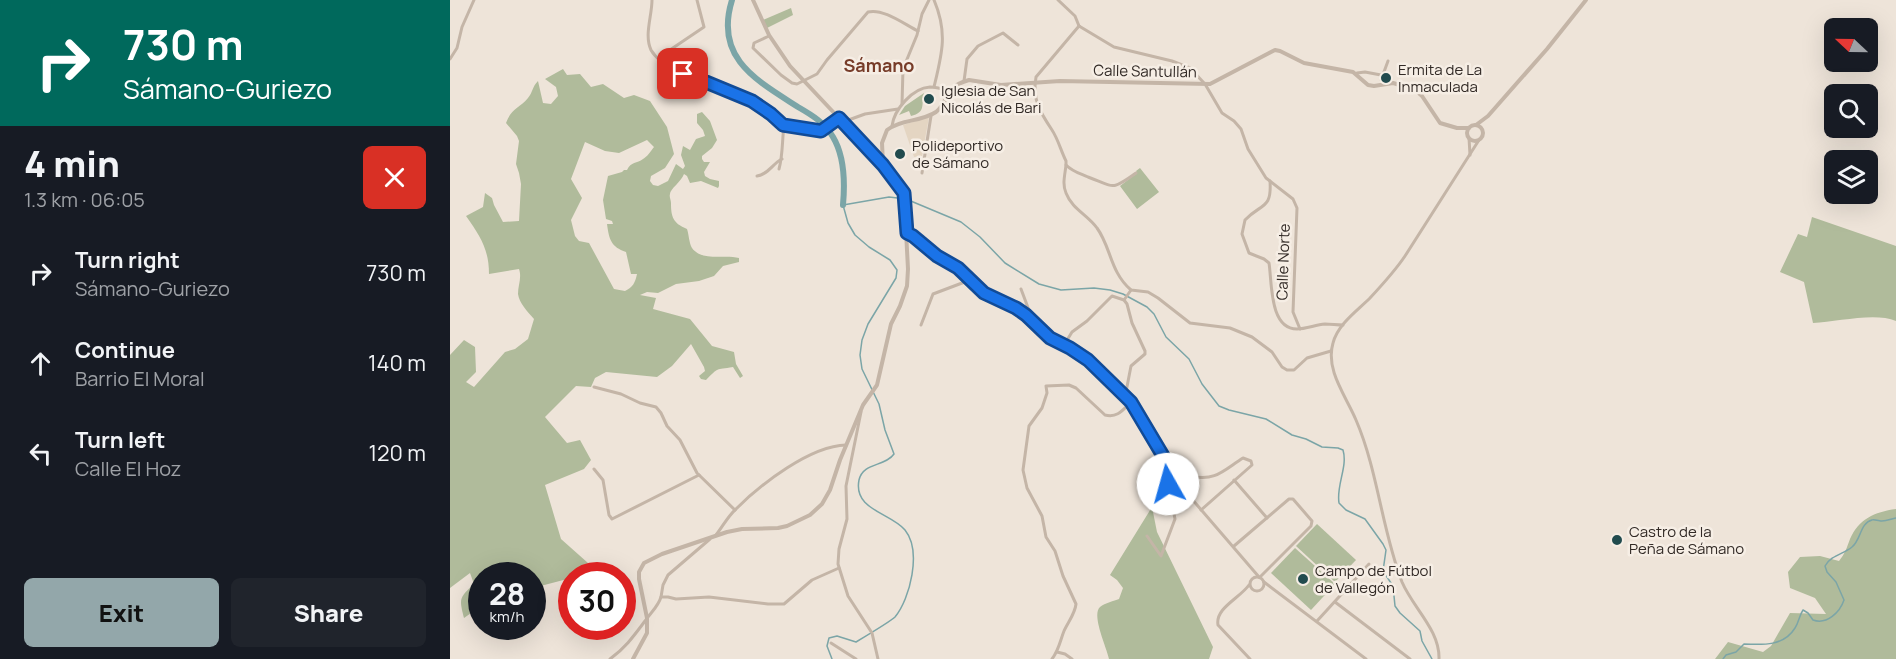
<!DOCTYPE html>
<html lang="en">
<head>
<meta charset="utf-8">
<style>
  :root { --surface:#171b24; --page:#20242c; --text:#f1f3f6; --muted:#9ea1a6; --accent:#93a7aa }
  body { margin:0; font-family:Manrope,sans-serif; background:var(--page); color:var(--text); height:100vh; display:flex; flex-direction:column; font-size:22px; white-space:nowrap }
  * { box-sizing:border-box; margin:0 }
  p { font-size:20px; color:var(--muted) }
  .icon { flex:none; width:33px; height:33px; fill:none; stroke:currentColor; stroke-width:2; stroke-linecap:round; stroke-linejoin:round }
  .map { position:relative; flex:1; overflow:hidden }
  .sheet { display:flex; flex-direction:column; background:var(--surface); width:450px }
  .sheet>* { flex:none }
  .top-card { background:#00695c; color:#fff; overflow:hidden }
  .needle { width:39px; rotate:292deg }
  .tools { position:absolute; left:1374px; top:18px; display:grid; gap:12px }
  .tools a { display:grid; place-items:center; width:54px; height:54px; border-radius:9px; background:var(--surface); box-shadow:0 6px 24px #0002; font-size:30px }
  .speed { position:absolute; left:18px; top:562px; display:flex; gap:12px; font-size:30px; font-weight:700; text-align:center }
  .speed>* { display:grid; place-content:center; width:78px; height:78px; border-radius:50%; background:var(--surface); box-shadow:0 6px 24px #0002; line-height:1 }
  .speed small { font-size:15px; font-weight:400 }
  .speed .limit { border:9px solid #d22; background:#fff; color:#111 }
  .pin { position:absolute; display:grid; place-items:center; width:51px; height:51px; color:#fff; margin:-26px; border-radius:12px; box-shadow:0 3px 9px #0006 }
  .me { position:absolute; width:66px; margin:-33px; rotate:353deg; stroke-linejoin:round; filter:drop-shadow(0 0 4px #0008) }
  .turn { display:flex; align-items:center; gap:21px; height:126px; padding:0 24px; font-size:27px }
  .turn .icon { width:78px; height:78px; stroke-width:2.5 }
  .turn b { display:block; font-size:42px; line-height:51px }
  .round { display:grid; place-items:center; flex:none; width:63px; height:63px; border-radius:9px; background:var(--page) }
  .head { display:flex; align-items:center; justify-content:space-between; height:102px; padding:0 24px }
  h1 { font-size:36px; font-weight:800; line-height:45px }
  .button { display:flex; gap:12px; margin-top:auto; padding:12px 24px }
  .button a { flex:1; height:69px; border-radius:9px; background:var(--accent); color:#111; font-size:24px; font-weight:800; line-height:69px; text-align:center }
  .button a+a { background:var(--page); color:var(--text) }
  ul { padding:0; list-style:none }
  li { display:flex; align-items:center; gap:18px; height:90px; padding:0 24px }
  li div { flex:1 }
  li b { display:block; font-size:22px }
  li em { font-style:normal }
  main { display:flex; flex:1; min-height:0 }
  .map>svg:first-child { display:block }
  .green { fill:#b0bb9b; fill-rule:evenodd }
  .plaza { fill:#e4d5c2 }
  .lines { fill:none; stroke-linecap:round; stroke-linejoin:round }
  .stream { stroke:#7ba5a7; stroke-width:1.5 }
  .river { stroke:#7ba5a7; stroke-width:6 }
  .minor { stroke:#c4b5a7; stroke-width:3 }
  .tertiary { stroke:#c4b5a7; stroke-width:4 }
  .route-casing { stroke:#114b97; stroke-width:15 }
  .route { stroke:#1a73e8; stroke-width:10 }
  .poi-dot { fill:#214b4e; stroke:#f6eee5; stroke-width:2 }
  .labels { text-anchor:middle; dominant-baseline:central; stroke-width:5; stroke-linejoin:round; paint-order:stroke }
  .poi-label { font-size:15px; fill:#322a26; stroke:#f6eee5; text-anchor:start }
  .street-label { font-size:15px; fill:#322a26; stroke:#f6eee5 }
  .quarter-label { font-size:18px; font-weight:bold; fill:#773c29; stroke:#f6eee5 }
</style>
</head>
<body>
<main>
<section class="sheet">
<div class="top-card">
<div class="turn"><svg class="icon" aria-label="right" viewBox="0 0 24 24"><path d="M7 20v-9h11M14 6l5 5-5 5"/></svg><div><b>730 m</b>Sámano-Guriezo</div></div>
</div>
<div class="head"><div><h1>4 min</h1><p>1.3 km · 06:05</p></div><a class="round" style="background:#d93025;color:#fff"><svg class="icon" aria-label="close" viewBox="0 0 24 24"><path d="M6 6l12 12M18 6L6 18"/></svg></a></div>
<ul>
<li><svg class="icon" aria-label="right" viewBox="0 0 24 24"><path d="M7 20v-9h11M14 6l5 5-5 5"/></svg><div><b>Turn right</b><p>Sámano-Guriezo</p></div><em>730 m</em></li>
<li><svg class="icon" aria-label="ahead" viewBox="0 0 24 24"><path d="M12 20V5M6 11l6-6 6 6"/></svg><div><b>Continue</b><p>Barrio El Moral</p></div><em>140 m</em></li>
<li><svg class="icon" aria-label="left" viewBox="0 0 24 24"><path d="M17 20v-9H6M10 6l-5 5 5 5"/></svg><div><b>Turn left</b><p>Calle El Hoz</p></div><em>120 m</em></li>
</ul>
<div class="button"><a>Exit</a><a>Share</a></div>
</section>
<div class="map">
<svg width="1446" height="659" viewBox="0 0 1446 659">
  <rect width="100%" height="100%" fill="#eee4d9"/>
  <g class="green">
    <path d="M341,8l2,7 -26,13 -4,-8z"/>
    <path d="M113,69l4,6 13,-1 11,13 12,-3 21,14 10,-3 16,6 17,26 7,27 -9,14 -14,8 -1,5 3,4 5,1 10,-5 8,-17 7,5 2,-3 -4,-11 2,-9 7,4 6,-11 9,-3 -2,-6 -6,-7v-9l5,-2 8,9 7,19 -5,8 -10,8v3l2,3h6l-6,10 1,4 5,3 9,2v5l-1,2 -17,-7 -11,2 -3,-7 -3,-2c-3,8 -14,15 -14,20 -1,3 1,6 1,9 0,14 2,20 16,26 2,6 2,14 5,19 10,14 33,6 47,10v4l-16,4 -9,10 -15,5 -23,3 -18,9 -11,-1 -7,3 16,3 -3,11 37,10 22,27 22,6 2,12 7,12 -3,2 -7,-11c-18,3 -14,0 -27,13l-5,-1 -2,-3 6,-5 -1,-4 -13,-23 -19,22 -15,11 -51,-5 -11,6 -4,9 -15,-1 -31,31 22,26 13,-3 11,20 -7,9 -39,16 16,54 27,24 -4,11 -12,2 -1,2 -38,10 -1,-12h-50l-1,30 -17,12c-5,-20 -5,-20 10,-34l-4,-11 -20,15v-233l14,-15 11,7 1,25 -10,10 8,5 31,-35 10,-3 13,-10 6,-20c-6,-7 -15,-16 -16,-25 0,-9 4,-16 1,-25l-30,5c0,-25 -9,-38 -23,-58l17,-9 2,-14 7,5 2,7 9,17 16,-1 2,-37 -2,-11 -3,-9 3,-23 -2,-5 -11,-13c6,-16 13,-14 22,-25 5,-6 4,-11 10,-17l5,22 8,1 7,-8 -2,-9 -11,-8zM197,140l7,7c-3,4 -7,10 -11,12 -6,5 -12,2 -16,11h-3l-2,2 -14,4 -5,24 3,19 6,2 1,3h-6c2,15 4,23 19,28l5,22h6c-2,9 -4,13 -12,17l-11,-2 -25,-46 -10,-2 -4,-5 -4,-16 11,-22 -11,-19 14,-37 20,9 14,2z"/>
    <path d="M474,93c-3,13 2,19 -13,23l-2,-5 -10,4 6,-9z"/>
    <path d="M690,168l19,24 -22,17 -17,-23 17,-13 -1,-2z"/>
    <path d="M1362,217l84,29v75c-21,-9 -59,1 -83,2l-9,-41 -24,-10 18,-38 9,3z"/>
    <path d="M702,507l5,25 56,115 -4,12h-100c-2,-11 -18,-44 -9,-52 5,-4 14,-6 19,-8l4,-11 -6,-8 -7,-5z"/>
    <path d="M1446,509v150h-181l13,-17 35,10 8,-6 19,-33 36,1 -11,-16 -25,-10 -2,-16 12,-15 20,-1 19,5c6,-7 8,-14 11,-22 9,-20 24,-27 46,-30z"/>
    <path d="M867,524l39,36 -21,22 -39,-36z"/>
    <path d="M845,548l40,36 -24,26 -40,-37z"/>
  </g>
  <path class="plaza" d="M479,117l-7,39 -8,1 -11,-32z"/>
  <g class="lines">
    <g class="stream">
      <path d="M382,659l-5,-13 2,-8 8,-2 19,6c5,-3 35,-21 39,-25 15,-18 27,-66 10,-87 -14,-17 -52,-20 -46,-50 4,-18 26,-13 35,-26l-9,-24 -6,-26 -17,-35 -2,-14 2,-15 6,-16 28,-46 1,-8 -7,-10 -21,-13 -14,-12 -7,-12 -5,-18 46,-8 17,2 55,23 19,15 25,26 34,21 22,6 33,-2 16,2 13,4 24,13 7,7 12,23 23,22 13,25 17,22 10,4 37,9 26,16 14,4 16,8 16,1 5,2c5,17 -7,35 -4,53l7,7 19,9 18,25 3,6 -3,21 10,15 2,20 5,7 20,18 2,10 10,18"/>
      <path d="M1273,659l3,-4 10,-3 8,-8c20,1 40,2 51,-16 4,-6 4,-12 8,-18l5,3 5,7c14,5 27,-8 31,-20l-8,-18 -9,-10 -2,-6c6,-11 19,-12 27,-19 9,-7 8,-24 20,-27 1,-1 8,1 10,1 5,0 9,-2 14,-3"/>
    </g>
    <path class="river" d="M282,0c-18,58 24,80 66,107 14,8 27,16 35,30 12,20 12,46 10,68"/>
    <g class="minor">
      <path d="M202,0c0,16 -8,35 -1,50 13,24 76,38 101,51 7,4 14,8 19,13 5,4 8,10 14,12 3,1 31,5 36,5l18,-13"/>
      <path d="M608,0l17,16 4,10"/>
      <path d="M629,26l35,21 58,14 18,7 15,16 17,29 12,8 7,8 7,20 18,29 27,21 4,9 -4,104 7,17"/>
      <path d="M629,26l-43,51c-4,23 4,35 16,53 6,9 9,21 14,31v4c7,7 13,8 22,12 27,10 23,14 48,-4"/>
      <path d="M319,36l-15,7 -1,5 28,27 11,8 5,1 20,-10 10,-14 41,-48c15,-4 36,12 50,19"/>
      <path d="M208,58l46,-31 -7,-27"/>
      <path d="M0,59l7,-11 5,-21 12,-27"/>
      <path d="M938,61l-7,19 7,3"/>
      <path d="M907,73l8,-1 16,3"/>
      <path d="M514,81l3,-22 11,-13 25,-13 15,12"/>
      <path d="M484,87c8,-33 14,-54 0,-87"/>
      <path d="M452,104l1,-35 14,-34 5,-21 7,-14"/>
      <path d="M393,122l22,-8 33,-5"/>
      <path d="M442,126c2,-16 20,-38 38,-39 6,0 13,2 19,4"/>
      <path d="M1019,138l1,17"/>
      <path d="M616,165c-1,10 -4,19 0,28 6,16 22,22 31,35 14,19 13,44 34,62l17,2 10,6 32,25 40,5 22,9 20,15 10,15 5,3h7l13,-12 24,-7"/>
      <path d="M329,169c4,-14 3,-29 5,-43"/>
      <path d="M472,173l9,-57"/>
      <path d="M307,176c12,-2 15,-12 25,-17"/>
      <path d="M820,181c2,29 -9,22 -25,39l-3,14 7,19 15,6 5,4c3,18 0,66 28,66 9,0 18,-4 28,-5 6,0 12,1 18,1"/>
      <path d="M457,233l6,3 24,20 21,12 26,25 32,15 10,7 24,23 30,16 18,15 33,33 54,89 74,86"/>
      <path d="M571,289l9,24 14,18"/>
      <path d="M674,300l7,-10"/>
      <path d="M471,325l12,-31 37,-14"/>
      <path d="M614,345l8,-13 15,-11 25,-25 12,4 3,4 5,19 13,28v3l-14,12 -6,31"/>
      <path d="M144,387l27,7 19,9 16,4 5,6 6,13 13,14 17,33 38,37"/>
      <path d="M411,412l-15,74 1,33 -8,30 -1,15 10,32 24,37 6,26"/>
      <path d="M144,469l9,11 6,35 3,4 87,-44"/>
      <path d="M784,480l33,38"/>
      <path d="M730,482l11,-6c24,6 33,-6 52,-18l8,3 1,4 -51,45"/>
      <path d="M266,535c7,-9 12,-19 20,-26 25,-25 74,-63 110,-64"/>
      <path d="M697,536l14,20 14,-37 -7,-35 2,-4 5,-4"/>
      <path d="M784,546l55,-47h4l19,22 -1,5 -51,51"/>
      <circle cx="807" cy="584" r="7"/>
      <path d="M814,582l102,77"/>
      <path d="M799,585c-9,13 -34,23 -31,40l32,34"/>
      <path d="M211,597l2,-12 5,-10 42,-36"/>
      <path d="M885,602l75,57"/>
      <path d="M867,621l52,-57"/>
      <path d="M381,643l25,16"/>
      <path d="M607,652l8,2 7,5"/>
      <path d="M160,659c16,-12 23,-22 35,-38 6,-9 13,-14 16,-24h7l8,2 33,-2 59,7h16l28,-24 27,-12"/>
      <path d="M602,659c7,-9 8,-18 12,-28 4,-9 11,-17 12,-27l-13,-28 -8,-25 -9,-14 -4,-21 -15,-28 -4,-18 6,-44 13,-18 5,-15 -1,-7 23,-1 7,3 29,27c12,3 17,-4 26,-13"/>
      <path d="M989,659c1,-29 -26,-51 -37,-77 -20,-51 -24,-111 -46,-162 -10,-24 -31,-50 -23,-77 5,-19 24,-32 37,-45 13,-14 25,-27 35,-42l74,-116"/>
    </g>
    <g class="tertiary">
      <circle cx="1025" cy="133" r="8"/>
      <path d="M1026,125l12,-9 59,-67 39,-49"/>
      <path d="M433,164l-1,-21 5,-13c14,-11 34,-8 49,-18 15,-12 5,-24 33,-32l32,5 59,-4 150,3 65,-34 5,1 24,12 49,9 15,13 6,1 19,-3 21,6 8,7 18,27 17,5h12"/>
      <path d="M183,659l14,-26v-15l-8,-39v-7l5,-9 18,-9 65,-22 15,-3 36,-1 9,-2 23,-11 12,-11 8,-14 10,-30 23,-55 14,-20 14,-61 9,-18 7,-20 1,-17 -4,-76 -21,-28 -93,-99 -21,-31 -16,-35"/>
    </g>
  </g>
  <g class="lines">
    <g class="route-casing">
      <path id="route" d="M233,74l23,8 46,19 19,13 12,11 38,6 18,-13 44,47 21,28 3,40 6,3 24,20 21,12 26,25 32,15 10,7 24,23 20,10 18,12 43,42 44,74 -5,4 -2,4"/>
    </g>
    <use href="#route" class="route"/>
  </g>
  <g class="poi-dot">
    <circle cx="936" cy="78" r="6"/>
    <circle cx="479" cy="99" r="6"/>
    <circle cx="450" cy="154" r="6"/>
    <circle cx="1167" cy="540" r="6"/>
    <circle cx="853" cy="579" r="6"/>
  </g>
  <g class="labels">
    <g class="poi-label">
      <text x="948" y="69">Ermita de La<tspan x="948" dy="17">Inmaculada</tspan></text>
      <text x="491" y="90">Iglesia de San<tspan x="491" dy="17">Nicolás de Bari</tspan></text>
      <text x="462" y="145">Polideportivo<tspan x="462" dy="17">de Sámano</tspan></text>
      <text x="1179" y="531">Castro de la<tspan x="1179" dy="17">Peña de Sámano</tspan></text>
      <text x="865" y="570">Campo de Fútbol<tspan x="865" dy="17">de Vallegón</tspan></text>
    </g>
    <g class="street-label">
      <text transform="translate(695 71) rotate(1)">Calle Santullán</text>
      <text transform="translate(833 262) rotate(-88)">Calle Norte</text>
    </g>
    <g class="quarter-label">
      <text x="429" y="65">Sámano</text>
    </g>
  </g>
</svg>
<div class="tools">
<a><svg class="needle" viewBox="-14 -14 28 28"><path d="M0-13l5 13h-10z" fill="#e53935"/><path d="M0 13l5-13h-10z" fill="#9ea1a6"/></svg></a>
<a><svg class="icon" aria-label="search" viewBox="0 0 24 24"><circle cx="10" cy="10" r="6"/><path d="M15 15l6 6"/></svg></a>
<a><svg class="icon" aria-label="layers" viewBox="0 0 24 24"><path d="M12 4l9 5-9 5-9-5zM3 14l9 5 9-5"/></svg></a>
</div>
<div class="speed"><div>28<small>km/h</small></div><div class="limit">30</div></div>
<div class="pin" style="left:233px;top:74px;background:#d93025"><svg class="icon" aria-label="arrive" viewBox="0 0 24 24"><path d="M6 21V4h12l-3 4 3 4H6"/></svg></div>
<svg class="me" style="left:718px;top:484px" viewBox="-20 -20 40 40"><circle r="19" fill="#fff"/><path d="M0-13L10 11 0 6-10 11z" fill="#1a73e8"/></svg>
</div>
</main>
</body>
</html>
